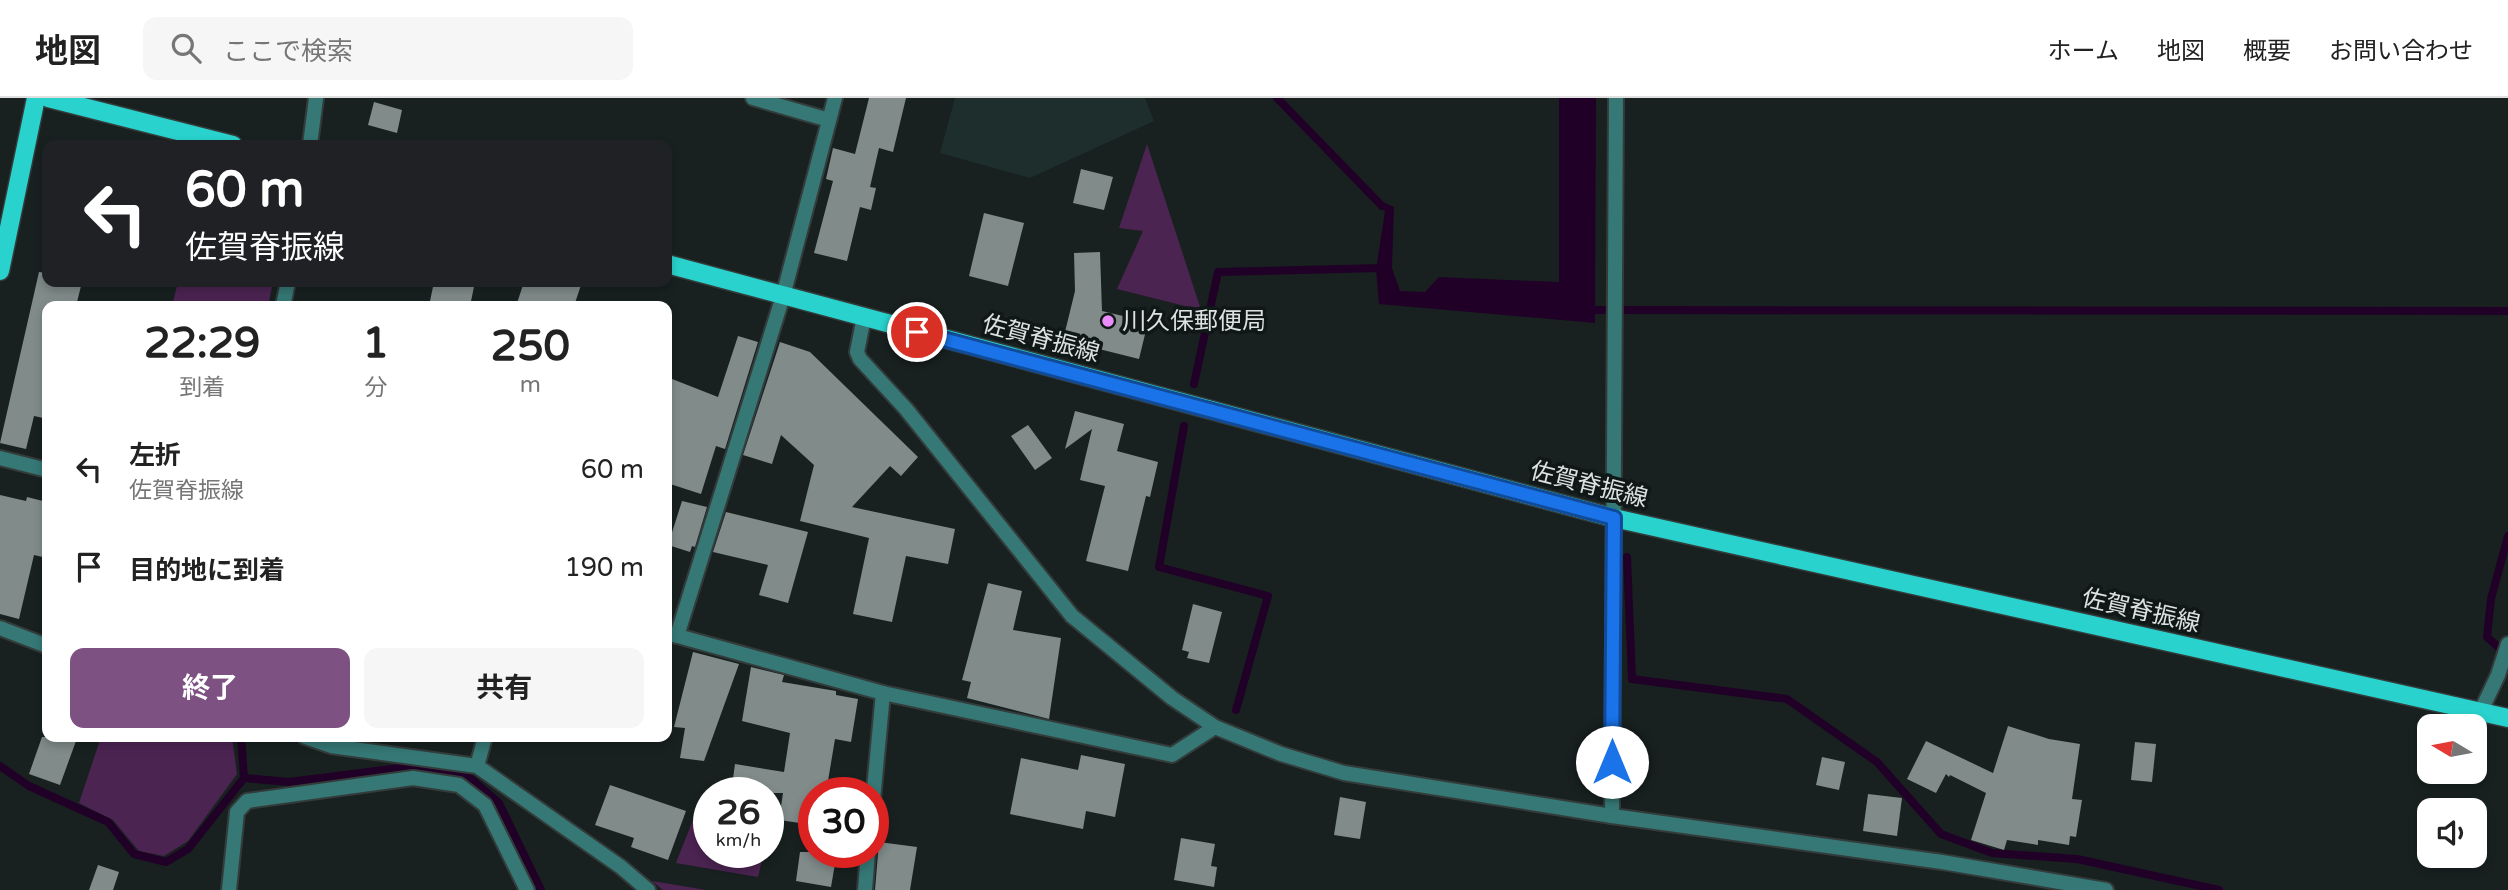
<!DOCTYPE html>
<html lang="ja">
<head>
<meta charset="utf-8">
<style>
  :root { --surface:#fff; --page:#f6f6f6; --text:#222; --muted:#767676; --line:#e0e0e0; --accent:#7d5283 }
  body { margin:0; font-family:"Varela Round","Noto Sans JP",sans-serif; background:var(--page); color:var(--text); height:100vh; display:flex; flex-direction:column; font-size:26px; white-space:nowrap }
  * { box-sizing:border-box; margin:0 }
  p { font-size:23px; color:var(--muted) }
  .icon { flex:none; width:38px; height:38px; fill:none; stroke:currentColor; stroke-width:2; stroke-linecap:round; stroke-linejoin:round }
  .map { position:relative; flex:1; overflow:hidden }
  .drawer { position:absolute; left:42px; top:203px; width:630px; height:441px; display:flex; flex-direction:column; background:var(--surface); border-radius:14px; box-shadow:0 4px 10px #0003 }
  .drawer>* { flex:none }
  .banner { position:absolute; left:42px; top:42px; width:630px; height:147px; border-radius:14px; box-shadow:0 4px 10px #0003; background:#202124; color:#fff; overflow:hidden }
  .needle { width:46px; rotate:280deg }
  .fabs { position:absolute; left:2417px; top:616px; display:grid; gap:14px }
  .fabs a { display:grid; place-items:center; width:70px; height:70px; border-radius:14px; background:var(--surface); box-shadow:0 4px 10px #0003; font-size:35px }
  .speed { position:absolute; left:693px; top:679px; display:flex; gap:14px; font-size:35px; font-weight:700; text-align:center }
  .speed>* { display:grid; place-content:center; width:91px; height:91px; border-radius:50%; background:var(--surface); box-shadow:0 4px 10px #0003; line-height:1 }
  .speed small { font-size:18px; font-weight:400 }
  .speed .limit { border:10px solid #d22; background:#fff; color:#111 }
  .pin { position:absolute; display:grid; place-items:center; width:60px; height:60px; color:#fff; margin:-30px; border:4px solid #fff; border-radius:50%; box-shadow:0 2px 7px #0007 }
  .me { position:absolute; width:77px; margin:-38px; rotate:0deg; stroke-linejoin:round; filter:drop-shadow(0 0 5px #0008) }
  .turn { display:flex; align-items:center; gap:24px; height:147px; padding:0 28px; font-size:32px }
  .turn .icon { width:91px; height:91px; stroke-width:2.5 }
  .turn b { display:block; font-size:49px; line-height:60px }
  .eta { display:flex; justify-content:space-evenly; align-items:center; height:119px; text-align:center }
  .eta b { font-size:42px; font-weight:700; line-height:49px }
  .button { display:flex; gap:14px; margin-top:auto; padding:14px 28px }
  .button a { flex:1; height:80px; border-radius:14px; background:var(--accent); color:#fff; font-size:28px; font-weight:700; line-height:80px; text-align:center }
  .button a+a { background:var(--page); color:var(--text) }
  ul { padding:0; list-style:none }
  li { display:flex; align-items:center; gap:21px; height:98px; padding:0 28px }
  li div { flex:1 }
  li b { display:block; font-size:26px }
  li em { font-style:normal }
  header { display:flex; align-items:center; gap:42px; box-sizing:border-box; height:98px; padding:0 35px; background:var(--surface); border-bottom:2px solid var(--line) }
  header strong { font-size:33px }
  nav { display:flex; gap:38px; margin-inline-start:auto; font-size:24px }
  .search { width:490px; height:63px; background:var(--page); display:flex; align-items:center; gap:18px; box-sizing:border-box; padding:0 24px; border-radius:14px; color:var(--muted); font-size:26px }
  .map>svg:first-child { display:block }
  .built { fill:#1d2e2d }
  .green { fill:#4c2452 }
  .water { fill:#210027 }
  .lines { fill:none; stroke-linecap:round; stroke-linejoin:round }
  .stream { stroke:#210027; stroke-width:8 }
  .building { fill:#808b8a }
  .minor-casing { stroke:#333c3b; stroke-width:18 }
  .tertiary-casing { stroke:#333c3b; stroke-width:18 }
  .primary-casing { stroke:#333c3b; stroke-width:21 }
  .minor { stroke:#357875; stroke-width:14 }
  .tertiary { stroke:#357875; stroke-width:14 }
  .primary { stroke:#29d2cd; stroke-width:18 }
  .route-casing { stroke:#114b97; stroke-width:18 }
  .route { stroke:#1a73e8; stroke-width:12 }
  .poi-dot { fill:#ec8cfa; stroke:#0f1817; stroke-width:2.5 }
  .labels { text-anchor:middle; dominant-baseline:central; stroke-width:7; stroke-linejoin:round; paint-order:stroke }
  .poi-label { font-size:24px; fill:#dce1e1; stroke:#0f1817; text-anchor:start }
  .street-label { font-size:24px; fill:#dce1e1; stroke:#0f1817 }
</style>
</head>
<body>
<header>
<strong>地図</strong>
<div class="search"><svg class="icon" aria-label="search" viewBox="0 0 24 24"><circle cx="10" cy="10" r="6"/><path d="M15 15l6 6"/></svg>ここで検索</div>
<nav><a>ホーム</a><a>地図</a><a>概要</a><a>お問い合わせ</a></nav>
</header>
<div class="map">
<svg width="2508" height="792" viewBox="0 0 2508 792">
  <rect width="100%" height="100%" fill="#182120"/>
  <path class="built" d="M955,0h190l9,23 -124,57 -90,-25z"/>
  <g class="green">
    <path d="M1147,46l54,166 -84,-21 26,-58 -24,-3z"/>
    <path d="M178,184h95l-5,24h-96z"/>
    <path d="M101,639h131l5,37 -49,67 -24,15 -25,-5 -26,-31 -34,-17z"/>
    <path d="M694,719l15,3v32h55l-6,25 -82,-14z"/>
    <path d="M652,783l54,9h-43z"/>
  </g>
  <path class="water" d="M1559,0h37l-1,225 -216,-19 -3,-34 9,-59 -22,-18 31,14 -2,61 8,23 25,1 14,-15 120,5z"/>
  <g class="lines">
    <g class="stream">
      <path d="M1277,0l105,108"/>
      <path d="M1587,212l921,1"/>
      <path d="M1194,286l24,-112 163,-4"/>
      <path d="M1184,328l-25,141 109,29 -32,114"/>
      <path d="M1627,459l5,122 155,20 90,63 64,72 51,19 85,6 142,31"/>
      <path d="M2507,557l-20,-18 4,-38 17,-63"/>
      <path d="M241,639l3,41"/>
      <path d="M0,668l29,20 79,36 26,32 32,8 22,-13 56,-71 45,4 119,-15 62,11 29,25 42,87"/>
    </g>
  </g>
  <g class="building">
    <path d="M869,0h37l-13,54 -14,-4 -9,39 6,1 -5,22 -11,-3 -13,54 -33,-8 19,-72 -7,-2 7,-31 22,6z"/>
    <path d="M374,4l28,8 -5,23 -29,-8z"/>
    <path d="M1081,71l32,8 -9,33 -31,-7z"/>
    <path d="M984,115l40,10 -16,63 -39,-10z"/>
    <path d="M1100,154l2,59 46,11 -9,37 -76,-19 12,-49 -1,-38z"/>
    <path d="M39,174l8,1v9h35l-6,24h-29v93l-4,19 -9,-2 -8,33 -26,-6z"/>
    <path d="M434,184h41l-5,24h-41z"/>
    <path d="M524,184h58l-8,24h-58z"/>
    <path d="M738,238l20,6 -33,107 -9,-3 -15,48 -34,-11v-106l51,20z"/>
    <path d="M780,244l30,10 108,105 -17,19 -11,-10 -38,41 103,22 -7,35 -42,-8 -14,66 -39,-8 16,-76 -69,-17 14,-56 -33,-30 -9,29 -29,-9z"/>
    <path d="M1075,313l49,13 -7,27 41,11 -8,35 -4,-1 -18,75 -42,-10 19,-75 -25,-6 12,-51 -27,20z"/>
    <path d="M1028,327l24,33 -17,12 -24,-34z"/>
    <path d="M0,397l26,6 1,-4 20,5v56l-13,-3 -15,64 -19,-5z"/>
    <path d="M682,403l25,6 -12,40 -3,-1 -2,6 -22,-7z"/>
    <path d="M726,414l82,20 -20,71 -29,-8 9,-30 -55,-13z"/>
    <path d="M988,485l34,8 -9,39 48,8 -12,81 -82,-21 4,-16 -9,-2z"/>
    <path d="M1193,506l29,8 -13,51 -22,-5 2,-6 -7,-2z"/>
    <path d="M693,554l46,12 -35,97 -24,-3 5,-30 -11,-1z"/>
    <path d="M751,569l33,8 -2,7 54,9v4l22,4 -7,43 -16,-3 -9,54h-12v32l-35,-5 4,-27h-52l4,-29 49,8 6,-39 -48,-12z"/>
    <path d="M2008,628l41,13 31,5 -8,55 10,1 -6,37 -6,-1 -1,9 -31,-5v5l-31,-5 -3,10 -33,-10 15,-47 -36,-18 -1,2 -3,-3 -10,19 -29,-14 19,-38 67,32z"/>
    <path d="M42,639h22l12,4 -16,44 -31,-11z"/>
    <path d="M2135,644l21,2 -4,38 -21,-2z"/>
    <path d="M1081,657l44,9 -10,53 -29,-6 -3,18 -73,-15 11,-56 57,12z"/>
    <path d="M1822,659l23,5 -6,28 -23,-5z"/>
    <path d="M610,687l76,26 -18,49 -37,-13 3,-9 -39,-13z"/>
    <path d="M1868,696l34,4 -5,38 -34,-5z"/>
    <path d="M1340,699l26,5 -6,37 -26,-4z"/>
    <path d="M1181,740l34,6 -4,22 6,1 -3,20 -40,-7z"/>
    <path d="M879,744l38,5 -7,43h-35z"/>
    <path d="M800,754h37l-6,35 -35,-6z"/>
    <path d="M98,767l21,7 -6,18h-24z"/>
  </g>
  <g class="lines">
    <g class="minor-casing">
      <g id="minor">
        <path d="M753,0l76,22"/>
        <path d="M310,47l6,-47"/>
        <path d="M283,208l5,-24"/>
        <path d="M0,360l47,12"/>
        <path d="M0,530l47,18"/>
        <path d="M667,535l216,60 289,62 43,-28"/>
        <path d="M677,538l106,-340 52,-198"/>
        <path d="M2480,615l18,-38 10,-31"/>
        <path d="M305,639l26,9 146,20 144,101 27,23"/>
        <path d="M477,668l8,-29"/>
        <path d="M873,702l10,-107"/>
        <path d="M1612,718l4,-718"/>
        <path d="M229,792l8,-78 10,-11 166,-23 46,7 26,20 42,85"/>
        <path d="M865,792l3,-38"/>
      </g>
    </g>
    <g class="tertiary-casing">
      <path id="tertiary" d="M864,219l-7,35 3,7 46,50 166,207 100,82 43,29 66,27 63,19 268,43 330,46 164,28"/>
    </g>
    <g class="primary-casing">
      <g id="primary">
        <path d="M48,0l185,47"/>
        <path d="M667,166l947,254 894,200"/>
        <path d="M0,173l36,-173"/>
      </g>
    </g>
    <use href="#minor" class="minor"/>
    <use href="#tertiary" class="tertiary"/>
    <use href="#primary" class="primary"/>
  </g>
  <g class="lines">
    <g class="route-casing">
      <path id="route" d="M917,234l697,186 -2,244"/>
    </g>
    <use href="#route" class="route"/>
  </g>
  <circle class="poi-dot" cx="1108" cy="223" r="7"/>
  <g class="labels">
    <g class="poi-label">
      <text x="1122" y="223">川久保郵便局</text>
    </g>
    <g class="street-label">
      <text transform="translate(1041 241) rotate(15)">佐賀脊振線</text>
      <text transform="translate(1589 387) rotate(14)">佐賀脊振線</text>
      <text transform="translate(2141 513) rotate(13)">佐賀脊振線</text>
    </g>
  </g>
</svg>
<div class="fabs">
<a><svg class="needle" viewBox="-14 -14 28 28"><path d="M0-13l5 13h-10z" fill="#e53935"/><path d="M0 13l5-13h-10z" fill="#767676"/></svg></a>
<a><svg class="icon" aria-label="sound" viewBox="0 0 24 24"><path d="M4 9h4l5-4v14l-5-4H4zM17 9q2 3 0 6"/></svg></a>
</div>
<div class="speed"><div>26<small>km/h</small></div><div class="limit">30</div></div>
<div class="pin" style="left:917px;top:234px;background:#d93025"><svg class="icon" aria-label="arrive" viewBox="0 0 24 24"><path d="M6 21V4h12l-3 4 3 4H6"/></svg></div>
<svg class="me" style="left:1612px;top:664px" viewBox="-20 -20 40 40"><circle r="19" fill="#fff"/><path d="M0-13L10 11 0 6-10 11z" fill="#1a73e8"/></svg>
<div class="banner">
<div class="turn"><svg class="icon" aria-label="left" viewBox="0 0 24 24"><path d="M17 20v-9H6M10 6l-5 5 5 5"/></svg><div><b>60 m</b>佐賀脊振線</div></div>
</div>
<section class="drawer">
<div class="eta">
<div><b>22:29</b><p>到着</p></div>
<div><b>1</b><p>分</p></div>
<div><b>250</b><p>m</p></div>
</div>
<ul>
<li><svg class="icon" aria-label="left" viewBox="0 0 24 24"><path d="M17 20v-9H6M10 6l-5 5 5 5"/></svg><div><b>左折</b><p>佐賀脊振線</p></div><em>60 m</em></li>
<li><svg class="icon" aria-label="arrive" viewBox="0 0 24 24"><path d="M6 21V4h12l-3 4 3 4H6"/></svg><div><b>目的地に到着</b></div><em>190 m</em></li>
</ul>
<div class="button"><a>終了</a><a>共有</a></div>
</section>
</div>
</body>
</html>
